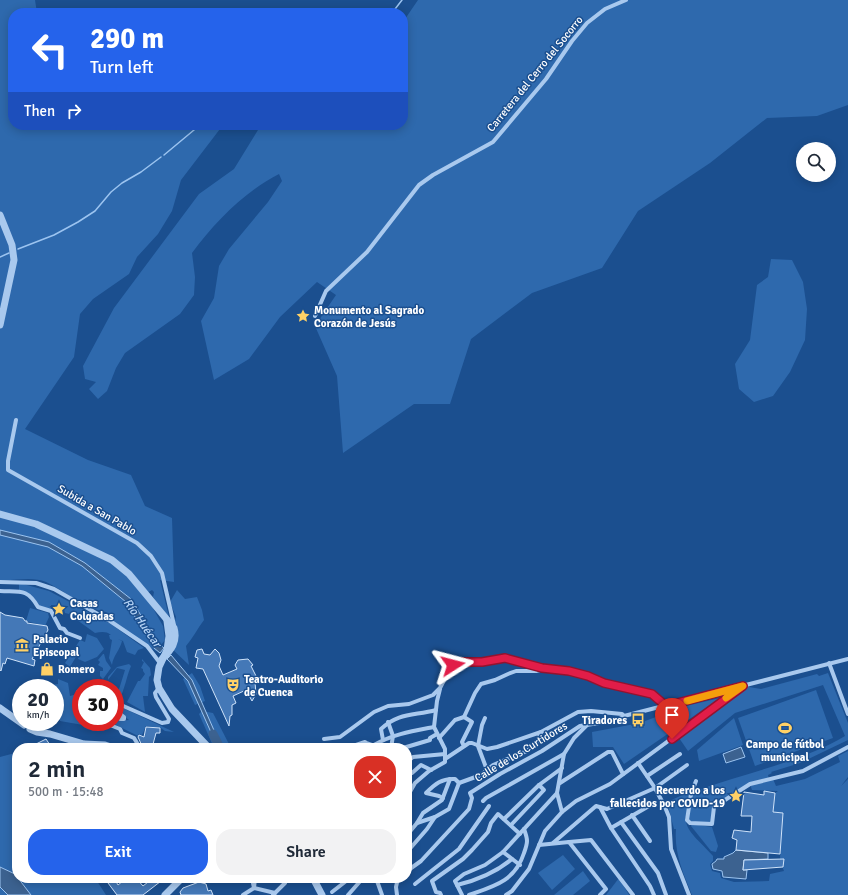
<!DOCTYPE html>
<html lang="en">
<head>
<meta charset="utf-8">
<style>
  :root { --surface:#fff; --page:#f2f2f3; --text:#1f2937; --muted:#747a83; --accent:#2563eb }
  body { margin:0; font-family:Signika,sans-serif; background:var(--page); color:var(--text); height:100vh; display:flex; flex-direction:column; font-size:15px; white-space:nowrap }
  * { box-sizing:border-box; margin:0 }
  p { font-size:13px; color:var(--muted) }
  .icon { flex:none; width:22px; height:22px; fill:none; stroke:currentColor; stroke-width:2; stroke-linecap:round; stroke-linejoin:round }
  .map { position:relative; flex:1; overflow:hidden }
  .side { position:absolute; left:12px; top:743px; width:400px; height:140px; display:flex; flex-direction:column; background:var(--surface); border-radius:16px; box-shadow:0 2px 10px #0003 }
  .side>* { flex:none }
  .guide { position:absolute; left:8px; top:8px; width:400px; height:122px; border-radius:16px; box-shadow:0 2px 10px #0003; background:#2563eb; color:#fff; overflow:hidden }
  .fabs { position:absolute; left:796px; top:142px; display:grid; gap:8px }
  .fabs a { display:grid; place-items:center; width:40px; height:40px; border-radius:50%; background:var(--surface); box-shadow:0 2px 10px #0003; font-size:20px }
  .speed { position:absolute; left:12px; top:679px; display:flex; gap:8px; font-size:20px; font-weight:700; text-align:center }
  .speed>* { display:grid; place-content:center; width:52px; height:52px; border-radius:50%; background:var(--surface); box-shadow:0 2px 10px #0003; line-height:1 }
  .speed small { font-size:10px; font-weight:400 }
  .speed .limit { border:6px solid #d22; background:#fff; color:#111 }
  .pin { position:absolute; display:grid; place-items:center; width:34px; height:34px; color:#fff; margin:-41px -17px; border-radius:50% 50% 50% 0; rotate:-45deg; box-shadow:0 0 4px #0007 }
  .pin .icon { rotate:45deg }
  .me { position:absolute; width:44px; margin:-22px; rotate:81deg; stroke-linejoin:round; filter:drop-shadow(0 0 3px #0008) }
  .turn { display:flex; align-items:center; gap:14px; height:84px; padding:0 16px; font-size:18px }
  .turn .icon { width:52px; height:52px; stroke-width:2.5 }
  .turn b { display:block; font-size:28px; line-height:34px }
  .then { display:flex; align-items:center; height:38px; padding:0 16px; background:#0003; gap:8px; font-size:15px }
  .round { display:grid; place-items:center; flex:none; width:42px; height:42px; border-radius:16px; background:var(--page) }
  .overview { display:flex; align-items:center; justify-content:space-between; height:68px; padding:0 16px }
  h1 { font-size:24px; font-weight:600; line-height:30px }
  .action { display:flex; gap:8px; margin-top:auto; padding:8px 16px }
  .action a { flex:1; height:46px; border-radius:16px; background:var(--accent); color:#fff; font-size:16px; font-weight:600; line-height:46px; text-align:center }
  .action a+a { background:var(--page); color:var(--text) }
  .map>svg:first-child { display:block }
  .green { fill:#2e69ad; fill-rule:evenodd }
  .water { fill:#3c6290; stroke:#9cc4f0 }
  .lines { fill:none; stroke-linecap:round; stroke-linejoin:round }
  .stream { stroke:#9cc4f0; stroke-width:1.5 }
  .river { stroke:#3c6290; stroke-width:9 }
  .building { fill:#4478b7; stroke:#cfe3fa }
  .minor { stroke:#a9c9ee; stroke-width:4 }
  .tertiary { stroke:#a9c9ee; stroke-width:7 }
  .route-casing { stroke:#92132f; stroke-width:10 }
  .route { stroke:#e11d48; stroke-width:7 }
  .slow { stroke:#f59e0b; stroke-width:7 }
  .labels { text-anchor:middle; dominant-baseline:central; stroke-width:3; stroke-linejoin:round; paint-order:stroke }
  .street-label { font-size:11px; fill:#fff; stroke:#1b4f8f }
  .poi-label { font-size:11px; font-weight:bold; fill:#fff; stroke:#1b4f8f; text-anchor:start }
  .water-label { font-size:12px; font-style:italic; fill:#b5d3f5; stroke:#1b4f8f }
</style>
</head>
<body>
<div class="map">
<svg width="848" height="895" viewBox="0 0 848 895">
  <rect width="100%" height="100%" fill="#1b4f8f"/>
  <g class="green">
    <path d="M0,0h35l2,13h-24v112h210l-42,55 -9,31 -14,23 -21,23 -8,17 -36,25 -13,15 -6,43 -49,72 63,31 43,15 14,31 27,12 2,64 -14,-2 9,37 -16,-20 1,-5 -2,-2 -7,4 18,32 2,14 -9,11 -44,-30 -6,-9c-23,-4 -39,-20 -60,-30 -14,-6 -31,-1 -46,-2z"/>
    <path d="M418,0h430v105l-31,11 -50,2 -57,45 -72,48 -36,57 -70,25 -61,46 -21,65h-36l-71,49 -6,-77 -22,-50 21,-31 -19,-13 -37,35 -31,42 -35,21 -13,-59 13,-23 5,-32 10,-17 39,-47 14,-21 -3,-7c-35,18 -64,48 -87,79l3,24 -1,18 -14,19 -55,39 -9,15 -9,23 -9,8 -9,-10 7,-7 -11,-3 -2,-13 31,-58 85,-114 35,-25 27,-44h142v-103z"/>
    <path d="M771,259l21,1 11,22 4,27 -2,31 -15,32 -17,24 -19,6 -15,-13 -4,-25 15,-24 7,-55 11,-8z"/>
    <path d="M19,583l30,8 62,33 33,24 -6,2 -3,5 -8,-3 -4,-11 -5,-2 4,2c-2,9 -9,15 -10,24l-3,-7 3,-18 -2,-1 -1,-4h2c-5,-4 -10,-3 -16,-2l-18,-13 -4,-5 -8,-2 -2,-7 -12,-1 1,7 -10,-3 -10,-12 -13,-5z"/>
    <path d="M177,590l8,9 12,-2 5,13 2,10c-7,9 -11,18 -18,26l3,19 -20,-19 7,-29 -6,-15z"/>
    <path d="M30,608l18,5 1,4 -4,9 -19,-5z"/>
    <path d="M87,634l10,4 7,11 -7,8 -12,5 -7,-3 2,-9 -10,17 -5,-4 15,-23 5,2z"/>
    <path d="M103,654h1l2,7 5,7 -8,11 -3,-3v-5h3v-3l-5,-3 2,-3 -2,-2z"/>
    <path d="M142,659l8,9 1,7 -2,2 -1,19h-5l2,16 -18,-10 11,-21h2l5,-7 -2,-3v-2l-2,-1 3,-6 -2,-1z"/>
    <path d="M129,664l2,2c-5,12 -6,23 -12,34l-3,-1 9,-29 -8,-2 -9,12v-3l9,-10z"/>
    <path d="M192,673l8,13 5,15 -10,4 -12,-26z"/>
    <path d="M828,673l20,50v17l-48,23 -29,9 1,1 -4,2 1,4h4l3,7 29,-7 35,-17 -2,-6 10,-5v26l-7,9 7,-7v116h-156c-9,-22 -18,-42 -16,-66h-2l-7,-27 22,-10 5,1 7,-4c46,-16 102,-28 144,-53l-22,-51 -88,28 -47,38 -11,-16 66,-49 18,3 56,-15 2,2zM750,784l2,6 26,1 -3,2 -2,19 9,1 -2,47 4,11 -14,3 -1,7 -35,1 -13,-4 -1,-5 -8,-2 -2,-7 3,-3v-5c-13,-15 -26,-23 -28,-38l2,-2 3,7 22,1 2,-17z"/>
    <path d="M58,679l10,4 2,13 7,-2v9h4v19h25l3,4 -17,1 -2,2 -5,-1 -2,-3 -23,-4 -1,-5 1,-3 -5,-3v-22h-4v-3l7,-1z"/>
    <path d="M816,690l17,48 -78,28 -17,-48z"/>
    <path d="M720,698l-96,66 -11,-17h-20l-1,-15 48,-9 42,-16z"/>
    <path d="M119,708h4l51,24 -9,-1 -4,-3 -15,-2 -4,9 -3,-1 -1,2 -28,-14h5v-4l4,3 10,-1 -11,-9z"/>
    <path d="M202,711l11,2 18,35h-17l-15,-34z"/>
    <path d="M734,718l9,27 -44,16 -2,-11z"/>
    <path d="M15,753l2,3v122h78l11,17h-106v-138z"/>
    <path d="M692,824l20,3 6,19 -2,6 -5,-1 -20,-25z"/>
    <path d="M563,855l12,14 -23,21 -14,-17z"/>
    <path d="M583,871l7,10 -17,14h-19z"/>
    <path d="M619,878l10,17h-23z"/>
  </g>
  <g class="water">
    <path d="M0,530l49,12 36,21 46,36 26,43 7,6 -4,5 -6,-5 -28,-46 -44,-36 -34,-19 -48,-12z"/>
    <path d="M171,655l21,25 28,64 -5,2 -1,-7 -26,-58 -21,-22z"/>
    <path d="M741,747l4,10 -19,6 -3,-9z"/>
    <path d="M736,850l32,3v6l-24,1 -1,10h4l-1,9 -23,-2 -1,-6 -9,-2 -1,-5 4,-3 1,-2h7v-2l9,-4z"/>
    <path d="M0,867l15,7 16,21h-23l-8,-8z"/>
  </g>
  <g class="lines">
    <g class="stream">
      <path d="M392,13l10,-13"/>
      <path d="M164,155l36,-30"/>
      <path d="M18,249l36,-14 24,-13 17,-11 16,-19 11,-9 19,-11 20,-15"/>
      <path d="M0,257l9,-4"/>
    </g>
    <path class="river" d="M213,734l7,14"/>
  </g>
  <g class="building">
    <path d="M0,612l5,3 18,3 2,3h2v2l20,3 1,4 -16,29 3,1 -1,6 -27,-8 -2,6 -2,-1 -2,8 -1,-1z"/>
    <path d="M202,649l2,5 6,1 5,-6 4,4 2,7 -2,6 4,9 14,-6 -2,-4 3,-5 10,-1 5,6 -2,1 6,12v3l-2,1 1,12 -4,7 -6,-11 -13,6 3,7 -4,2v10l-2,1 -1,10 -26,-57 -7,-1 2,-10 -3,-1 2,-7z"/>
    <path d="M146,727l14,1v5h-4l-4,15h-9l-5,-11 1,-2 5,2z"/>
    <path d="M46,739l6,9h-15l-1,-4z"/>
    <path d="M764,791l11,2 -2,19 10,1 -3,41 -44,-4 1,-10 -5,-2 2,-8 17,2 1,-16h-11l3,-24 20,3z"/>
    <path d="M784,859l-1,8 -40,3 1,-10z"/>
    <path d="M114,878l4,7 5,-4 1,1 6,-1 1,-3h5l7,8 10,-8h12l-22,17h-26l-9,-12z"/>
    <path d="M199,882l7,2 2,7 3,-1 2,5h-32l-1,-3 3,-4z"/>
  </g>
  <g class="lines">
    <g class="minor">
      <path d="M315,316l11,-25 41,-39 52,-67 14,-10 60,-33 53,-63 26,-38 15,-18 18,-14 21,-9"/>
      <path d="M16,420l-8,41v9l129,73 14,13 11,17 12,52"/>
      <path d="M0,582l36,1 18,6 56,32 37,25 13,17"/>
      <path d="M0,591c20,1 27,-3 38,16l13,4 9,17 4,1 3,4 13,5"/>
      <path d="M829,663l19,51"/>
      <path d="M78,692l3,-1"/>
      <path d="M115,715l5,4h4v-2l-9,-7 2,-4 4,-1 41,18 6,-1 1,-3 -13,-22 -1,-4 4,-5"/>
      <path d="M464,717l8,5 -10,20 2,4"/>
      <path d="M485,718l-3,7 -4,21 9,24"/>
      <path d="M107,722l3,3 10,4 2,4 12,5 6,10"/>
      <path d="M388,722l5,14 -2,12"/>
      <path d="M439,738l16,-18 9,-3 11,-24 6,-9 14,-4 13,-6 8,-3h20l8,-2"/>
      <path d="M324,739l16,-2 34,-25 14,-6 21,-2 24,-9 7,-7 10,-19 8,-7h24l23,-4 37,10 27,3 19,5 16,7 48,11 14,13"/>
      <path d="M383,740l-2,-11c18,-17 33,-13 55,-19"/>
      <path d="M374,745c19,-11 39,-14 60,-18"/>
      <path d="M347,748l18,-6 1,1 14,5"/>
      <path d="M403,748l27,-8v-2l7,-4"/>
      <path d="M445,759l24,-16h3l15,6 10,-2 44,-15 37,-20 13,-1 31,3 2,2"/>
      <path d="M407,762l6,-5 32,-3"/>
      <path d="M638,763l17,25 10,19 4,10 2,32 18,46"/>
      <path d="M412,773l9,-8 10,5"/>
      <path d="M647,776l33,-22"/>
      <path d="M696,781l-5,13 -4,26 3,3 22,1 2,-17 36,-23 53,-13 45,-24"/>
      <path d="M560,783l48,-31h4l11,22"/>
      <path d="M557,793l5,19"/>
      <path d="M407,797l8,-14 14,-12 16,-9v-13l-11,-22 3,-26 3,-12"/>
      <path d="M443,798l-4,-2 -13,-3c9,-9 16,-15 29,-14l4,4"/>
      <path d="M483,801l3,-3 78,-44"/>
      <path d="M600,807l11,21 39,58 4,9"/>
      <path d="M632,815l18,26"/>
      <path d="M504,819l35,-34 23,-17"/>
      <path d="M621,822l37,51 8,22"/>
      <path d="M417,823l18,-6"/>
      <path d="M511,825l33,-35 -5,-5"/>
      <path d="M611,828l38,-22"/>
      <path d="M407,835l10,-12 6,-10 19,-13 8,-21"/>
      <path d="M569,842l22,-2 42,55"/>
      <path d="M553,843l43,-37 11,3 48,-21 32,-23"/>
      <path d="M539,845l30,-3 37,47 -6,6"/>
      <path d="M407,852l20,-23 8,-12 14,-8 10,-26 22,-8 12,-10 34,-14 10,-9 4,-10"/>
      <path d="M503,852l17,13"/>
      <path d="M407,871l14,-10 48,-52 3,-11 -2,-5 30,-19 42,-23 38,-25 38,-6 6,-4 224,-57"/>
      <path d="M127,878h1"/>
      <path d="M255,878l-1,10 21,5"/>
      <path d="M376,878l6,17"/>
      <path d="M415,884l44,-35 30,-43"/>
      <path d="M457,885c21,-5 38,-12 55,-26"/>
      <path d="M332,892l18,-14"/>
      <path d="M243,895l11,-7 -2,-10"/>
      <path d="M273,895l12,-12"/>
      <path d="M348,895l15,-17"/>
      <path d="M397,895l-1,-8 2,-9"/>
      <path d="M441,895l-1,-2 -4,-1 -4,-11 31,-22 9,-9 16,-18 3,-9 7,-9 22,20"/>
      <path d="M462,895l-7,-14 9,-7 21,-9 18,-13 54,-59 7,-39 10,-16 13,-13"/>
      <path d="M469,895c26,-9 46,-14 55,-42 4,-11 4,-13 0,-24"/>
      <path d="M506,895l6,-4 17,-22 16,-38 17,-19 14,-11 34,-17 130,-96"/>
    </g>
    <g class="tertiary">
      <path d="M0,215l12,30 2,15 -14,65"/>
      <path d="M0,514l36,10 76,36 17,14 45,54c4,14 -3,22 -12,31"/>
      <path d="M167,621l2,15 -2,14 -8,17 -2,13 2,8 13,21 37,39"/>
      <path d="M0,708l24,17"/>
      <path d="M30,729l7,3 13,2 34,10 21,1 9,3"/>
      <path d="M313,878l9,17"/>
      <path d="M165,895l17,-17"/>
    </g>
  </g>
  <g class="lines">
    <g class="route-casing">
      <path id="route" d="M453,665l5,-3h24l23,-4 37,10 27,3 19,5 16,7 48,11 14,12 77,-20 -71,53"/>
    </g>
    <use href="#route" class="route"/>
    <path class="slow" d="M687,701l56,-15 -17,12"/>
  </g>
  <defs>
    <g id="sight-bare" transform="scale(1.08)"><path d="M0-6L1.8-2.2L6-1.7L2.9 1.2L3.7 5.4L0 3.3L-3.7 5.4L-2.9 1.2L-6-1.7L-1.8-2.2Z" fill="#ffd166" stroke="#1b4f8f" stroke-width="2.5" paint-order="stroke"/></g>
    <g id="museum-bare" transform="scale(1.08)"><path d="M0-6L6-3V-2H-6V-3ZM-5-1h2V3h-2ZM-1-1h2V3h-2ZM3-1h2V3H3ZM-6 4H6V6H-6Z" fill="#ffd166" stroke="#1b4f8f" stroke-width="2.5" paint-order="stroke"/></g>
    <g id="shop-bare" transform="scale(1.08)"><path d="M-5-2.5h2.3a2.7 3.5 0 0 1 5.4 0H5L5.5 6h-11ZM-1.5-2.5h3a1.5 2.3 0 0 0-3 0Z" fill="#ffd166" stroke="#1b4f8f" stroke-width="2.5" paint-order="stroke"/></g>
    <g id="theatre-bare" transform="scale(1.08)"><path d="M-5-5.5Q0-4 5-5.5V0Q5 5 0 6Q-5 5-5 0ZM-3.3-2.5H-1v1.5H-3.3ZM1-2.5H3.3v1.5H1ZM-2.8 1Q0 5.5 2.8 1Z" fill="#ffd166" stroke="#1b4f8f" stroke-width="2.5" paint-order="stroke"/></g>
    <g id="bus-bare" transform="scale(1.08)"><path d="M-5-6H5V4H4V6H2V4H-2V6H-4V4H-5ZM-3.5-4V0h7V-4ZM-3.5 1.2v1.5H-2V1.2ZM2 1.2v1.5H3.5V1.2Z" fill="#ffd166" stroke="#1b4f8f" stroke-width="2.5" paint-order="stroke"/></g>
    <g id="stadium-bare" transform="scale(1.08)"><path d="M0-5a6.5 5 0 1 0 0 10a6.5 5 0 1 0 0-10ZM-3.5-1.8h7v3.6h-7Z" fill="#ffd166" stroke="#1b4f8f" stroke-width="2.5" paint-order="stroke"/></g>
  </defs>
  <g fill-rule="evenodd">
    <use href="#sight-bare" x="303" y="316"/>
    <use href="#sight-bare" x="59" y="609"/>
    <use href="#museum-bare" x="22" y="645"/>
    <use href="#shop-bare" x="47" y="669"/>
    <use href="#theatre-bare" x="233" y="685"/>
    <use href="#bus-bare" x="638" y="720"/>
    <use href="#stadium-bare" x="785" y="728"/>
    <use href="#sight-bare" x="736" y="796"/>
  </g>
  <g class="labels">
    <g class="street-label">
      <text transform="translate(535 74) rotate(-51)">Carretera del Cerro del Socorro</text>
      <text transform="translate(97 510) rotate(30)">Subida a San Pablo</text>
      <text transform="translate(521 752) rotate(-31)">Calle de los Curtidores</text>
    </g>
    <g class="poi-label">
      <text x="314" y="310">Monumento al Sagrado<tspan x="314" dy="13">Corazón de Jesús</tspan></text>
      <text x="70" y="603">Casas<tspan x="70" dy="13">Colgadas</tspan></text>
      <text x="33" y="639">Palacio<tspan x="33" dy="13">Episcopal</tspan></text>
      <text x="58" y="669">Romero</text>
      <text x="244" y="679">Teatro-Auditorio<tspan x="244" dy="13">de Cuenca</tspan></text>
      <text x="627" y="720" text-anchor="end">Tiradores</text>
      <text x="785" y="744" text-anchor="middle">Campo de fútbol<tspan x="785" dy="13">municipal</tspan></text>
      <text x="725" y="790" text-anchor="end">Recuerdo a los<tspan x="725" dy="13">fallecidos por COVID-19</tspan></text>
    </g>
    <g class="water-label">
      <text transform="translate(142 623) rotate(55)">Río Huécar</text>
    </g>
  </g>
</svg>
<div class="fabs">
<a><svg class="icon" aria-label="search" viewBox="0 0 24 24"><circle cx="10" cy="10" r="6"/><path d="M15 15l6 6"/></svg></a>
</div>
<div class="speed"><div>20<small>km/h</small></div><div class="limit">30</div></div>
<div class="pin" style="left:672px;top:739px;background:#d93025"><svg class="icon" aria-label="arrive" viewBox="0 0 24 24"><path d="M6 21V4h12l-3 4 3 4H6"/></svg></div>
<svg class="me" style="left:453px;top:665px" viewBox="-20 -20 40 40"><path d="M0-17L14 15 0 8-14 15z" fill="#e11d48" stroke="#fff" stroke-width="4"/></svg>
<div class="guide">
<div class="turn"><svg class="icon" aria-label="left" viewBox="0 0 24 24"><path d="M17 20v-9H6M10 6l-5 5 5 5"/></svg><div><b>290 m</b>Turn left</div></div>
<div class="then">Then<svg class="icon" aria-label="right" viewBox="0 0 24 24"><path d="M7 20v-9h11M14 6l5 5-5 5"/></svg></div>
</div>
<section class="side">
<div class="overview"><div><h1>2 min</h1><p>500 m · 15:48</p></div><a class="round" style="background:#d93025;color:#fff"><svg class="icon" aria-label="close" viewBox="0 0 24 24"><path d="M6 6l12 12M18 6L6 18"/></svg></a></div>
<div class="action"><a>Exit</a><a>Share</a></div>
</section>
</div>
</body>
</html>
